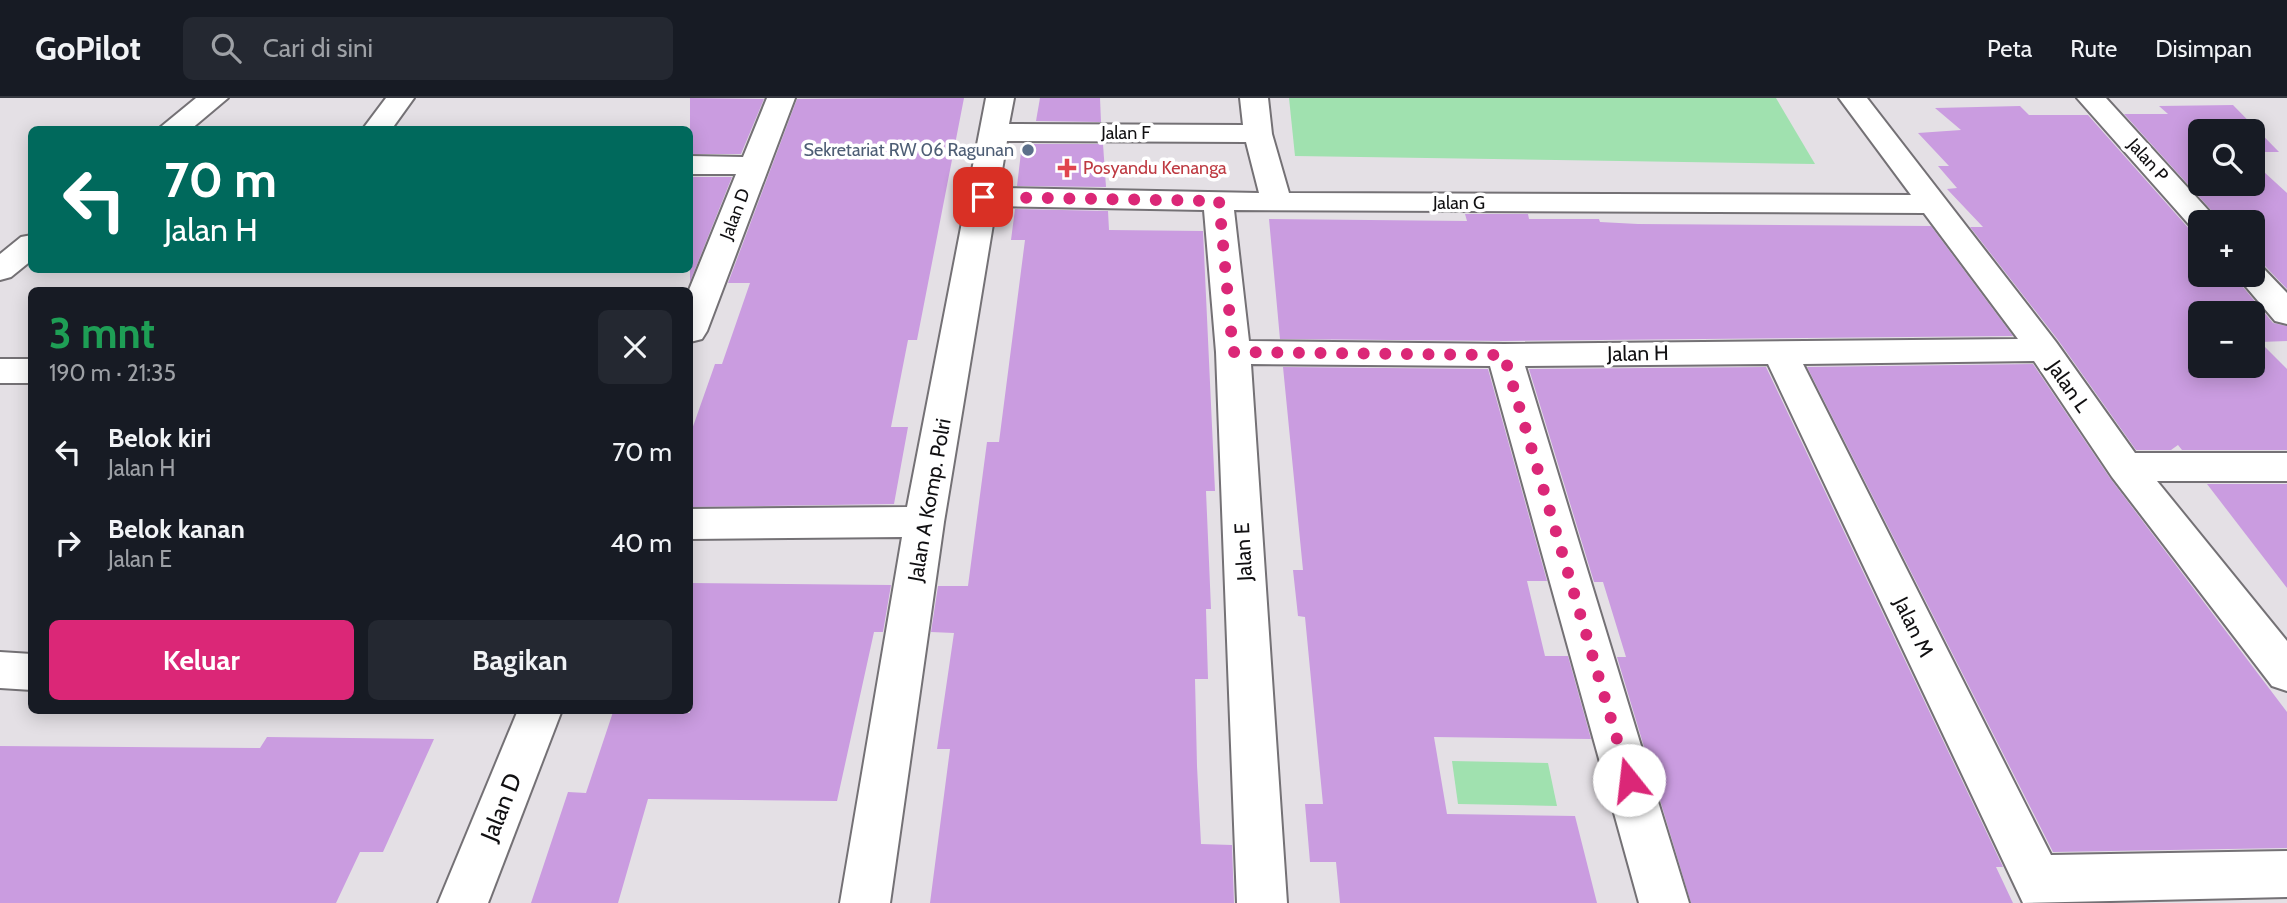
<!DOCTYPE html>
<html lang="id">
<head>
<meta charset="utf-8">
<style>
  :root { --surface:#171b24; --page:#242831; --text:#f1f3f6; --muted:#9ea1a6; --line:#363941; --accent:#db2777 }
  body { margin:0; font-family:Cabin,sans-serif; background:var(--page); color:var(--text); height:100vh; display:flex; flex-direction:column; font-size:26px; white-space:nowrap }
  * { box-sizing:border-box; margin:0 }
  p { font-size:23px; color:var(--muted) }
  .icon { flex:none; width:38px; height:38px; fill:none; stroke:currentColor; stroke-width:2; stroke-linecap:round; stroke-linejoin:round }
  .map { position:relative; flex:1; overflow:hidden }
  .sheet { position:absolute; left:28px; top:189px; width:665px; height:427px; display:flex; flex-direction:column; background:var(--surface); border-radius:10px; box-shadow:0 4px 18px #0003 }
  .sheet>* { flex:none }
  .guide { position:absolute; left:28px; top:28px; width:665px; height:147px; border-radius:10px; box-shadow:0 4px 18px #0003; background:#00695c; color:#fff; overflow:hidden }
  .controls { position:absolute; left:2188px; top:21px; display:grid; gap:14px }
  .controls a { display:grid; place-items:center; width:77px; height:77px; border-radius:10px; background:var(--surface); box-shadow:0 4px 18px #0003; font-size:35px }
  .pin { position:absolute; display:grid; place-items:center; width:60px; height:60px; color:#fff; margin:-30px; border-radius:14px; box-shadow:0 4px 10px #0006 }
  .me { position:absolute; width:77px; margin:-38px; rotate:344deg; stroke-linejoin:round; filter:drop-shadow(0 0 5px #0008) }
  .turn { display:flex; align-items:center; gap:24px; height:147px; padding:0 21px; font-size:32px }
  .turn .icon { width:91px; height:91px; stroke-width:2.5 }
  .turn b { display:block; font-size:49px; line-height:60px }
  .round { display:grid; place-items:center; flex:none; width:74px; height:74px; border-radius:10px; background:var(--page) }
  .head { display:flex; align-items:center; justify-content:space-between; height:119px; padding:0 21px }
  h1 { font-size:42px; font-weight:800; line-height:52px; color:#1e9e55 }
  .primary-button { display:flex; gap:14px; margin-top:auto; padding:14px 21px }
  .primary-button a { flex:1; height:80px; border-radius:10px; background:var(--accent); color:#fff; font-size:28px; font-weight:800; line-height:80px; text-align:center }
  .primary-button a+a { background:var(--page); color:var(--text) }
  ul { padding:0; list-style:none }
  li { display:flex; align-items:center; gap:21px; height:91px; padding:0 21px }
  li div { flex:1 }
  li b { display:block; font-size:26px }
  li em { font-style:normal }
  header { display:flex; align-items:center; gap:42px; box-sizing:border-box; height:98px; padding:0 35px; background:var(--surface); border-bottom:2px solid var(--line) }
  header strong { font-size:33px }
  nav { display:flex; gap:38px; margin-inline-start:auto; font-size:24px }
  .search { width:490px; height:63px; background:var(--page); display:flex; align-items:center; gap:18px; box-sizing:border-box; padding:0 24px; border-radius:10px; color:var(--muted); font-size:26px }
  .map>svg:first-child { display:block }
  .green { fill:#a0e1af }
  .building { fill:#ca9ce0; fill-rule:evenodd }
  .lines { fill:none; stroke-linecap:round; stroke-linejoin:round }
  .minor-casing { stroke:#747175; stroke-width:4 }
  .minor { fill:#fff; fill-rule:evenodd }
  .route { stroke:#db2777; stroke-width:12; stroke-dasharray:0 21.6 }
  .service-dot { fill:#5c6f8a; stroke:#fff; stroke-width:2.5 }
  .health-dot { fill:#e0444e; stroke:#fff; stroke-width:2.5 }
  .labels { text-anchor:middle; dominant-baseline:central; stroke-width:7; stroke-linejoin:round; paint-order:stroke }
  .far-street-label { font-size:18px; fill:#111012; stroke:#fff }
  .far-service-label { font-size:18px; fill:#4e5e75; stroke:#fff; text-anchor:end }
  .far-health-label { font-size:18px; fill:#be3a42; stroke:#fff; text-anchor:start }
  .street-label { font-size:21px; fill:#111012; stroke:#fff }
  .near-street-label { font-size:24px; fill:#111012; stroke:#fff }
</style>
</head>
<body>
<header>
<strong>GoPilot</strong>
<div class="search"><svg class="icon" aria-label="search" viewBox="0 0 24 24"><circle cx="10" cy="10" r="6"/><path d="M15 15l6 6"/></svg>Cari di sini</div>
<nav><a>Peta</a><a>Rute</a><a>Disimpan</a></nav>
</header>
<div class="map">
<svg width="2287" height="805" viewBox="0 0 2287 805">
  <rect width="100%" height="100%" fill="#e4e0e5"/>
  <g class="green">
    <path d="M1289,0h487l39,66 -520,-8z"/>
    <path d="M1452,663l96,2 9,43 -99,-2z"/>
  </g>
  <g class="building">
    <path d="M690,0l74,1 -23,55h-51z"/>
    <path d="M903,0h61l-47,242h-9l-17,87h17l-14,77 -204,3v-72l25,-71h7l28,-81h-22l69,-184z"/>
    <path d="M1040,0h60l1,24 -65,-1z"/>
    <path d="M2233,7l46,47h-27v-21h-52v53h52v-23l35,32v96l-22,-23 -13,-3v-41h-30l-98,-108h44l-9,-8z"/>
    <path d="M2020,8l9,9h59l103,116 9,2v42h33l40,48 14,3v15l-27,1 27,27v81h-105l-4,-5 -7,5h-35l-78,-110 -88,-113h13l-36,-38 10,-1 -19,-22h11l-31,-33 43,-3 -26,-22zM2200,215h52v53h-52z"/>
    <path d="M1022,46h81l3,43 -89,-1z"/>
    <path d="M690,79h42l-42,105v-106z"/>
    <path d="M1015,111l93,2 1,19 94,1 12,260h-9l5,118h-5l2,70h-13l2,87 4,78 31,1 2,58h-304l20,-154h-13l17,-116 -23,-1 7,-46h30l19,-144h12l26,-202h-14z"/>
    <path d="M1465,116h63l1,5h70l1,3 38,2 293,2 82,110 -509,5 -224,-2 -11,-120 198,2z"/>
    <path d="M2033,266l77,114 177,234v136l-234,4 -246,-485z"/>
    <path d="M1283,269l205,2 59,212h-20l18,75h23l23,83 -157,-2 13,77 128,2 22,87h-257l-4,-41h-26l-5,-58h18l-18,-187 -7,-1 -5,-46h10z"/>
    <path d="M1766,269l237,500h-7l17,36h-322l-74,-246h9l-23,-75h-9l-65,-213z"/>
    <path d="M2207,386h80v104z"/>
    <path d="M690,485l201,2 -8,47h-9l-37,169 -189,-2 -30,104h-87l37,-111 18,1 27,-81 77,1z"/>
    <path d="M267,639l167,2 -51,113h-23l-24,51h-336v-157l260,2z"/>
  </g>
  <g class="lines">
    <g class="minor-casing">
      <g id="minor">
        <path d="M196,0h32l-38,32h-33z"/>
        <path d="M386,0h28l-23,32h-29z"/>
        <path d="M767,0h28l-88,233 -5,8 -12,3 -1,-52 47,-116h-46v-18l53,1z"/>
        <path d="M986,0h28l-5,26 234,1 -3,-27h28l4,36 17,59 622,2 -72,-97h28l189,244 79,111h152v28h-130l130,160v50l-15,-5 -160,-209 -78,-116 -231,3 248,491 236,-4v46l-264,6 -255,-539 -243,2 164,537h-50l-149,-537 -239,-2 36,539h-50l-21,-551 -12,-142 -208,-4 -52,316 -54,381h-50l62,-366 -212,2v-30l217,-2zM1007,43l239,1 13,51 -260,-5zM1234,112l690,3 94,126 -514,5 -255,-3z"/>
        <path d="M2077,0h29l113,124h-19v8l-7,-1z"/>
        <path d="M32,137v25l-21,17 -11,3v-26l21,-17z"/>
        <path d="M2252,167l11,3 24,25v31l-12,-3 -39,-46h16z"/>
        <rect x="0" y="261" width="32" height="24"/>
        <path d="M0,554l32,2v36l-32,-2z"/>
        <path d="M518,612h44l-74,193h-50z"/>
      </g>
    </g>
    <use href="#minor" class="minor"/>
  </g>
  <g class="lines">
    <path class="route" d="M983,99l236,4 14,151 271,3 125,425"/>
  </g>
  <circle class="service-dot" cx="1028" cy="52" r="7"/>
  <path class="health-dot" d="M1063.5 59.5h7v7h7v7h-7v7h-7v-7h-7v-7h7z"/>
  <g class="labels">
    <g class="far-street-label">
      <text x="1126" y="35">Jalan F</text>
      <text transform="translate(2148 62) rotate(48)">Jalan P</text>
      <text x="1459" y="105">Jalan G</text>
      <text transform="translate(735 116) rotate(-69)">Jalan D</text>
    </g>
    <g class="far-service-label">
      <text x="1014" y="52">Sekretariat RW 06 Ragunan</text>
    </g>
    <g class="far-health-label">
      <text x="1083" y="70">Posyandu Kenanga</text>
    </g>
    <g class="street-label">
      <text transform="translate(1638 255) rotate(-1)">Jalan H</text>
      <text transform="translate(2069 288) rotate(55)">Jalan L</text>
      <text transform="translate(929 402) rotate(-80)">Jalan A Komp. Polri</text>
      <text transform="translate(1243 454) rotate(-93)">Jalan E</text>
      <text transform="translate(1914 529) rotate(64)">Jalan M</text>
    </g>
    <g class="near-street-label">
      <text transform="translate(501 709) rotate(-68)">Jalan D</text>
    </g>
  </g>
</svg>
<div class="controls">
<a><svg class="icon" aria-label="search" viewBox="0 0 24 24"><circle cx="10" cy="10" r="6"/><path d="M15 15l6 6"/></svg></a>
<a>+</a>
<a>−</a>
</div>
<div class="pin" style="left:983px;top:99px;background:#d93025"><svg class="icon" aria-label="arrive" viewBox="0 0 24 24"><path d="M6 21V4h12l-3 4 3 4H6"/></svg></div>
<svg class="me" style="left:1629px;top:682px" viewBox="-20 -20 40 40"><circle r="19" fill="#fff"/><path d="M0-13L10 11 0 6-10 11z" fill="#db2777"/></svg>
<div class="guide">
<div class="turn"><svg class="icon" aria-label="left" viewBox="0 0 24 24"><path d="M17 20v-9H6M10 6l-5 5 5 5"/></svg><div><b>70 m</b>Jalan H</div></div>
</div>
<section class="sheet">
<div class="head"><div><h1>3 mnt</h1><p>190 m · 21:35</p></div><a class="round"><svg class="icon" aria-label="close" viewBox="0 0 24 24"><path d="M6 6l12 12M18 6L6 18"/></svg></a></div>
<ul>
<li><svg class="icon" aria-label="left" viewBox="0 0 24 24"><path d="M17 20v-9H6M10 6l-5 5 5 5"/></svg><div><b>Belok kiri</b><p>Jalan H</p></div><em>70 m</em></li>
<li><svg class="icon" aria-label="right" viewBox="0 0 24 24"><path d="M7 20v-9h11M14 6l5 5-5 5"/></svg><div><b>Belok kanan</b><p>Jalan E</p></div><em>40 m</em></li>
</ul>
<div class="primary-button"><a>Keluar</a><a>Bagikan</a></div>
</section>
</div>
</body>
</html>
